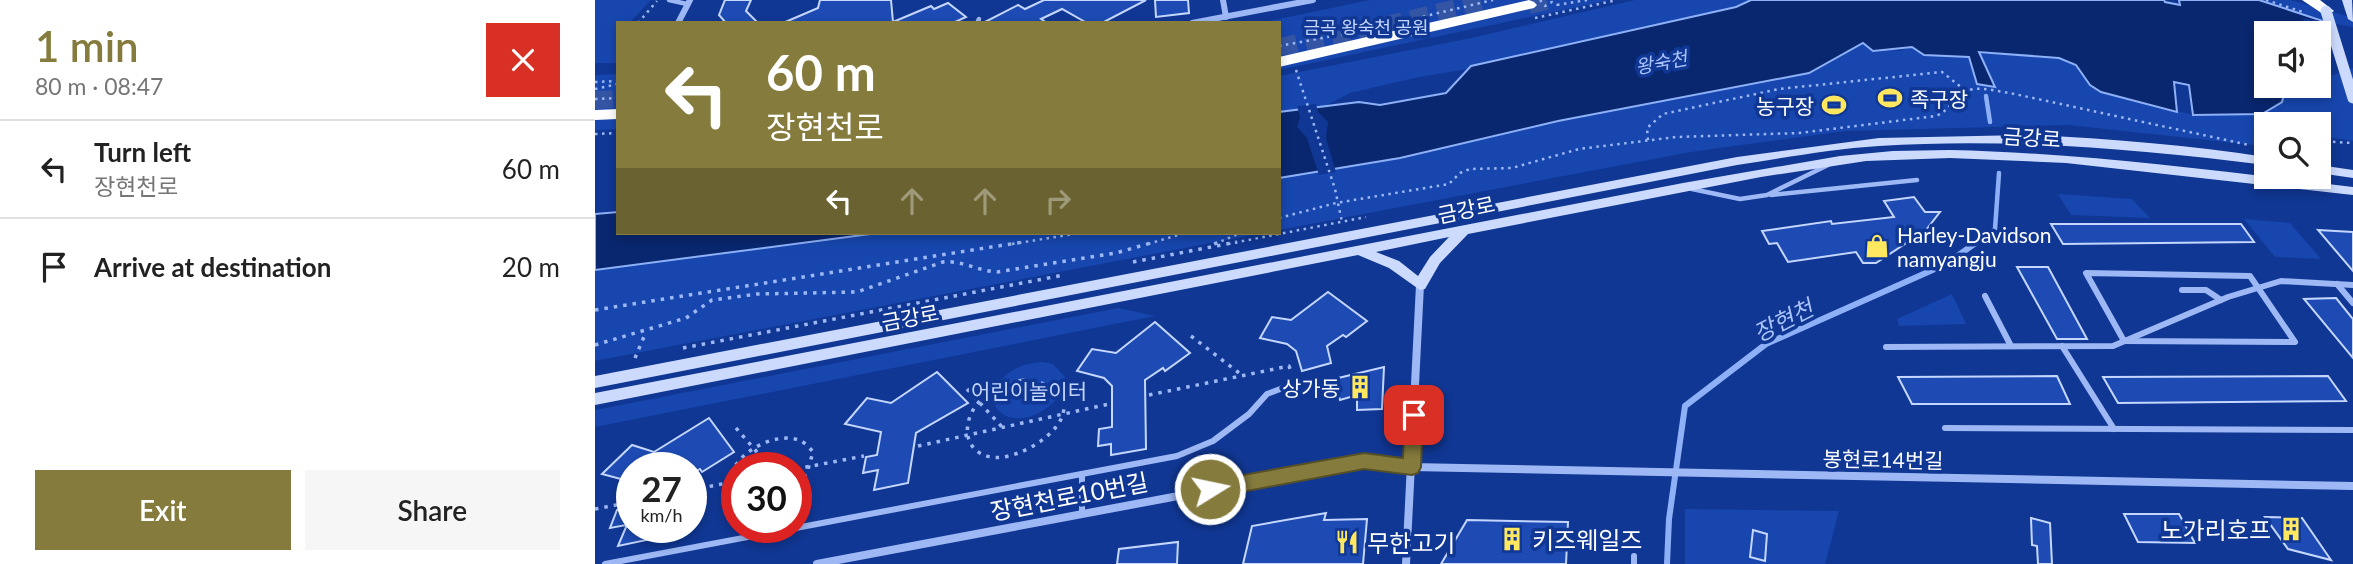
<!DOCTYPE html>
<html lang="en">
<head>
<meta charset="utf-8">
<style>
  :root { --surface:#fff; --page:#f6f6f6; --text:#222; --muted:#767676; --line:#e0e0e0; --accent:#857b3d }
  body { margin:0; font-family:Lato,"Noto Sans KR",sans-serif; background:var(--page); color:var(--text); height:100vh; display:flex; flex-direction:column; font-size:26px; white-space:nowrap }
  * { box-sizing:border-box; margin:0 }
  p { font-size:23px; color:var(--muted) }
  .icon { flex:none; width:38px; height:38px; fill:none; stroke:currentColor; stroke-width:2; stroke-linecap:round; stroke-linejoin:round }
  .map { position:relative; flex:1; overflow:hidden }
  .drawer { display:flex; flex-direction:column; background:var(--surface); width:595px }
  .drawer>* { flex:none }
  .guide { position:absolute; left:21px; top:21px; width:665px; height:214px; border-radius:0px; box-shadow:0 4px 10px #0003; background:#857b3d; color:#fff; overflow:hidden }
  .controls { position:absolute; left:1659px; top:21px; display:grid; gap:14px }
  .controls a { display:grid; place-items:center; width:77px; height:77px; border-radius:0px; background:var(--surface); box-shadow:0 4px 10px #0003; font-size:35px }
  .speed { position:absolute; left:21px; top:452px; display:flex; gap:14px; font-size:35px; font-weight:700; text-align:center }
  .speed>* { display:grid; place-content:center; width:91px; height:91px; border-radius:50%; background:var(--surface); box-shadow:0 4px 10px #0003; line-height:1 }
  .speed small { font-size:18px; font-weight:400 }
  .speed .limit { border:10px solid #d22; background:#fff; color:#111 }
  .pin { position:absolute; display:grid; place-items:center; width:60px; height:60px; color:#fff; margin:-30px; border-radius:14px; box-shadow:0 4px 10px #0006 }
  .me { position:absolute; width:77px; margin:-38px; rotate:80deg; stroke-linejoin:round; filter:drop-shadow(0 0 5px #0008) }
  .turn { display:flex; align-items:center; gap:24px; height:147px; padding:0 35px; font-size:32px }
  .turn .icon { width:91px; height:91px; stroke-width:2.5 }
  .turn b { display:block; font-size:49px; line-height:60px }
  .lanes { display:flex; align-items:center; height:66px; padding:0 35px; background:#0003; justify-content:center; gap:35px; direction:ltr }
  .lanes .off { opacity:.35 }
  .round { display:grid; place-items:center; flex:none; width:74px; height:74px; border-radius:0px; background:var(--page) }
  .head { display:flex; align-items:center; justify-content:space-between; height:119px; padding:0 35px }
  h1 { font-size:42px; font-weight:600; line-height:52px; color:var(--accent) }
  .action { display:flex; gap:14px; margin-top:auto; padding:14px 35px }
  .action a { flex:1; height:80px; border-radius:0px; background:var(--accent); color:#fff; font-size:28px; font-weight:600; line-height:80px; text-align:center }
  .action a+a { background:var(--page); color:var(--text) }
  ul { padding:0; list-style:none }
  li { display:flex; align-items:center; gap:21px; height:98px; padding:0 35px; border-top:2px solid var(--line) }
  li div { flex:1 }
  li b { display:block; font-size:26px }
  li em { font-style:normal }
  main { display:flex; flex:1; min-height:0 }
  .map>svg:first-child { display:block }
  .green { fill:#1746ae }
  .water { fill:#09276f; stroke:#8eb0f7; stroke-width:2 }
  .pier { fill:#103794 }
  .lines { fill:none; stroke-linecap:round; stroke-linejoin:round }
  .stream-far1 { stroke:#8eb0f7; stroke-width:4.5 }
  .stream { stroke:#8eb0f7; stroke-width:6 }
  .building { fill:#1d4bb3; stroke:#c5d7fe; stroke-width:2 }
  .highway-tunnel { stroke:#3455a4; stroke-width:18; stroke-dasharray:18 9; stroke-linecap:butt }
  .path-far1 { stroke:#9db8f4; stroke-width:2.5; stroke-dasharray:2.5 4.5; stroke-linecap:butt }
  .path { stroke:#9db8f4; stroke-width:3.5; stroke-dasharray:3.5 6; stroke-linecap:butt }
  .lane-far1 { stroke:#9db8f4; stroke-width:4.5 }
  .lane { stroke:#9db8f4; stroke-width:6 }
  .street-far1 { stroke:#9db8f4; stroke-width:6 }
  .street { stroke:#9db8f4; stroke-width:8 }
  .secondary { fill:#ccdbfd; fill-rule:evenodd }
  .highway { fill:#fff; fill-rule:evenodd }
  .path-bridge { stroke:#9db8f4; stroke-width:2.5; stroke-dasharray:2.5 4.5; stroke-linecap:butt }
  .secondary-bridge { stroke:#ccdbfd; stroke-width:11 }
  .route { fill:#857b3d; stroke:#565028; stroke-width:2 }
  .labels { text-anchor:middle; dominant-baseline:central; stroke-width:7; stroke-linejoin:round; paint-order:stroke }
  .far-park-label { font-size:18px; fill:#c5d7fe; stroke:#103794 }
  .far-water-label { font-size:19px; font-style:italic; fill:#a9c3fb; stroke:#103794 }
  .poi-label { font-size:21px; fill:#fff; stroke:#103794; text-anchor:start }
  .street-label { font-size:21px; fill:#fff; stroke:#103794 }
  .park-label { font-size:21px; fill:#c5d7fe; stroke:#103794 }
  .water-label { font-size:23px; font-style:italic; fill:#a9c3fb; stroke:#103794 }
  .near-street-label { font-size:24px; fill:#fff; stroke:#103794 }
  .near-poi-label { font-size:24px; fill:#fff; stroke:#103794; text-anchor:start }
</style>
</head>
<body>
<main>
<section class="drawer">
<div class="head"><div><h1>1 min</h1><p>80 m · 08:47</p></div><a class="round" style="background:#d93025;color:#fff"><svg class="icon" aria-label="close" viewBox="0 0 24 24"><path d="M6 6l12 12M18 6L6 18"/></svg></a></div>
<ul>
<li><svg class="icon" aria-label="left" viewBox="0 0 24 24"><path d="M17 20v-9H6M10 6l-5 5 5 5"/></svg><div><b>Turn left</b><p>장현천로</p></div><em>60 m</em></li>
<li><svg class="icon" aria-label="arrive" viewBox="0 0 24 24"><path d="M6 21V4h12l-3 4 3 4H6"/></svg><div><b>Arrive at destination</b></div><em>20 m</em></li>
</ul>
<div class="action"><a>Exit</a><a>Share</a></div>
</section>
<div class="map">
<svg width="1758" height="564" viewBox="0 0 1758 564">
  <rect width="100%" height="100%" fill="#103794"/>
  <g class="green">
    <path d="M0,0h56l-22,23h-11v40h-23z"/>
    <path d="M775,0h240l-331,70v-47h-20z"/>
    <path d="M1040,0h116l-15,7 -265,59 -3,3 -49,8 -69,16 -25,13 -46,6v-36l192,-38z"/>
    <path d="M1664,0h32l62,18v13z"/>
    <path d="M1268,43l36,8 13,-4 12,8 46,1 7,28 18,2 -17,-34c24,2 79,-1 97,13 10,8 15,20 26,27l92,23 69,-1 20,-12 4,-16h33v-10l34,-11v76l-34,-5v-12h-53v20l-4,2 -193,-21 -224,6 -154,21 -412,78v-52l121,-20 158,-37 251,-48z"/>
    <path d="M23,74v55l-23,1v-55z"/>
    <path d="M1463,194l74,5 18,19 -79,-3z"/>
    <path d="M1649,219l46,4 31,36 -46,-2z"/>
    <path d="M283,233h385l-668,128v-91z"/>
    <path d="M1357,294l14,30 -67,2 -2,-7z"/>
    <path d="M523,308l37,8 -560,111v-17z"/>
    <path d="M448,362l10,2 12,13c0,34 -62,62 -73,21 6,-24 27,-35 51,-36z"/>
    <path d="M1090,509l154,2 -14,53h-140z"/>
  </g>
  <g class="water">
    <path d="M1156,0h413l1,2 15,3 -1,-5h80l94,31v34l-34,11v-43h-53v53h20l-4,16 -20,12 -69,1 -4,-30 -15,-3 3,30 -76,-20 -11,-7 -14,-20 -17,-7 -80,-6 16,35 -18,-3 -8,-27 -45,-2 -12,-8 -39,4 -10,-8 -54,30 -251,48 -158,37 -121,20v-66l80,-10 21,3 66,-12 25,-27 265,-59z"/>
    <path d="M23,212v21h260l-283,37v-56z"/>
  </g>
  <g class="pier">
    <path d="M1708,18l50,9v41l-32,11 -2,-46h-12z"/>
    <path d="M721,104l2,8 10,10 -2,16 10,34 -17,3 -12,-37 -10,-11 3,-10 -3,-11z"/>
  </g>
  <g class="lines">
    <g class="stream-far1">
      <path d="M1391,96l4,26"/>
      <path d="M1379,244l21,-15 4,-56"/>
    </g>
    <path class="stream" d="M1072,564l2,-45 16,-113 81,-62 180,-80 31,-22"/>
  </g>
  <g class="building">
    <path d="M130,0h26l-5,11 12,12h-32l-7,-8z"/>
    <path d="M225,0h71l2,22 38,-16 3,3 14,-6 18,14 -13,6h-170l35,-15z"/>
    <path d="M449,0h102l-44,23h-15l-25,-14 -21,10 6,4h-64l35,-18 7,4z"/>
    <path d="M560,0h33l1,13 -33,4z"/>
    <path d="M1319,197l11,15h15l-14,18 -50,33h-13l-7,-11 -68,10 -11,-19 -8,1 -7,-13 69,-10 1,3 62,-7 -10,-16z"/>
    <path d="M1456,224h190l13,18 -191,2z"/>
    <path d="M1723,230l35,2v39z"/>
    <path d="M1422,267h31l39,72h-30z"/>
    <path d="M733,292l39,29 -21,16 -3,-2 -16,11 4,17 -29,8 -6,-20 -9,-7 -27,-6 12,-21 19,3z"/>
    <path d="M1741,298l17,21v39l-49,-59z"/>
    <path d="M560,322l35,31 -25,18 -2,-3 -18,12 1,69 -35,6v-11l-13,2 1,-17 13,-2v-41l-8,-8 -27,-7 15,-22 24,4z"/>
    <path d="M789,367l-2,42 -25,1v-15l-17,5 -6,-21z"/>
    <path d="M342,372l31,31 -52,30 -8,50 -34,7 4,-20 -15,3 3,-16 11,-2 4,-23 -36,-8 22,-26 24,5z"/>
    <path d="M1462,376l13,28h-158l-14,-27z"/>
    <path d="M1733,376l18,25 -228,2 -15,-26z"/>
    <path d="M114,418l25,34 -32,20 -2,-3 -9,5v-7h-59v15l-30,-8 30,-29 22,7z"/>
    <path d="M37,508v16l-22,4 7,-18z"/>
    <path d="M731,513l-2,7 43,-1 -4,45h-120l9,-38z"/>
    <path d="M1529,514h55l16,29 -57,-1z"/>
    <path d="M1670,517l37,1 29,42 -43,-11z"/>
    <path d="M1436,518l19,5 2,41h-14l-1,-18 -5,-1z"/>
    <path d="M872,520l101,2 -2,42h-125z"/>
    <path d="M31,527h54v6l-62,13z"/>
    <path d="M1158,530l14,4 -2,27 -15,-4z"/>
    <path d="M583,542l-1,22h-60l2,-15z"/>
  </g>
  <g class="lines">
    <g class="highway-tunnel">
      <path d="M934,5l22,-5"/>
      <path d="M684,47l100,-20 111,-27"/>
      <path d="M0,100l23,-1"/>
    </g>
    <g class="path-far1">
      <path d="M1671,0l37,12"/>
      <path d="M962,5l30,-5"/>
      <path d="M940,18l82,-18"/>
      <path d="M43,23l19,-22"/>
      <path d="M701,70l39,119 7,33"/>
      <path d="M0,82l23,-1"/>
      <path d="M0,89l23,-5"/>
      <path d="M0,99l23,-1"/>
      <path d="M0,134l23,-1"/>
      <path d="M1053,140l-1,-12 16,-14 116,-25 163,-17 24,19"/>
      <path d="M1724,141l34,2"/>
      <path d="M684,218l57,-15 113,-19 11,-11 10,-4 42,-1 67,-19 97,-12 123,-4 137,-17c10,-4 14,-11 21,-18 14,-16 35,-7 53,-5l239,52"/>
      <path d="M417,244l68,-11"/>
      <path d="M553,244l37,-11"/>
      <path d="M620,244l25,-11"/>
      <path d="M633,244l138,-27"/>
    </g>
    <g class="path">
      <path d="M619,244l5,-2"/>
      <path d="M538,262l104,-20"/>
      <path d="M0,310l428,-68"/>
      <path d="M596,336l52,40"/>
      <path d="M0,345l91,-27 26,-18 45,-6 100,-2 86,-30c19,-2 35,9 54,10l119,-19 38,-11"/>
      <path d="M88,348l381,-73"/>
      <path d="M40,358l11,-26"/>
      <path d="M427,380c12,2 26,2 35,12 28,29 -37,71 -67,65 -31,-7 -27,-42 -7,-59 11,-10 25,-14 39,-18z"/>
      <path d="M372,389l36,39"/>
      <path d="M554,395l140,-29 3,8"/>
      <path d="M141,428l34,39"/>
      <path d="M323,446l191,-42"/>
      <path d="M201,469l68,-13"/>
      <path d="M96,490l46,-9"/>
      <path d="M142,500c-3,-4 -7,-10 -7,-15 -3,-29 46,-56 71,-44 4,2 9,7 12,11l-6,21 -11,12"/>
      <path d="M0,509l32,-6"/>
    </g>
    <g class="lane-far1">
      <path d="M74,0l18,4"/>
      <path d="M382,23l2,-4"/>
      <path d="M1097,189l48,10 27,-4 61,-30"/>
      <path d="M1176,195l146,-15"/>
    </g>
    <g class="lane">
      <path d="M1491,273l164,3 45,66 -171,-1z"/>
      <path d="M1742,284l16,19"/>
      <path d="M1587,290h24l15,10"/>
      <path d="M1390,296l26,50"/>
      <path d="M1467,346l52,83"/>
      <path d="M1291,347l227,-1 115,-49 53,-16 72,4"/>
      <path d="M1350,428l408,2"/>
      <path d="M487,474v38"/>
      <path d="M1039,556v8"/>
      <path d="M10,564l572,-108 36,-15 36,-27 18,-20 29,-11"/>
    </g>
    <g class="street-far1">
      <path d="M628,0l3,17"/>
      <path d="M83,23l12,-23"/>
      <path d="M597,23l121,-23"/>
    </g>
    <g class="street">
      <path d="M222,564l547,-103 47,6 942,19"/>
      <path d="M811,564l14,-279"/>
    </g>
    <g class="secondary">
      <path d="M1747,0h10l1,22 -5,-3z"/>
      <path d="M1430,135c81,3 161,10 241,22v8c-129,-16 -256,-27 -387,-19 -48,3 -95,12 -142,19l-1142,223v-12l1142,-219 142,-19z"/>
      <path d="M1355,150c136,3 269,21 403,37v8l-287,-32 -116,-5 -84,3 -105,16 -293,57 -28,29 -15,26 -5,1 -31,-22 -31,-13 -763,150v-12l1088,-210 157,-27 53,-5zM854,237l-19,20 -12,19 -19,-15 -23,-9z"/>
      <path d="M1724,165l34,5v8l-34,-5z"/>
    </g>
    <g class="highway">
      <path d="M934,0l5,2 3,3 -3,3 -255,59v-10z"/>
      <path d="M1707,0h18l14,11 -8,5z"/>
      <path d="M23,109v10l-23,1v-10z"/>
    </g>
    <g class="path-bridge">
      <path d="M945,0l5,6 7,-4 5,3"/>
      <path d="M684,46l92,-17 122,-29"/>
    </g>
    <path class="secondary-bridge" d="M1731,11l27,87"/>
  </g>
  <path class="route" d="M819,408l6,2 3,5 -2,52 -3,6 -6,2 -48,-6 -154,29 -6,-3 -3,-6 3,-6 6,-2 154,-28 39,5 2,-43 3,-5z"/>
  <defs>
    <g id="stadium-bare" transform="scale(1.89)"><path d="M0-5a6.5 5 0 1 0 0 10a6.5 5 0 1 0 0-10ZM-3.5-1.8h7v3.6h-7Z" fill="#ffe75f" stroke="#103794" stroke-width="2.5" paint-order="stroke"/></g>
    <g id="shop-bare" transform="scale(1.89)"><path d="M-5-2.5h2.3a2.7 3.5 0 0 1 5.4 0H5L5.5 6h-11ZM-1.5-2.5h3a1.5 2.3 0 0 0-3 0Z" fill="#ffe75f" stroke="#103794" stroke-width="2.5" paint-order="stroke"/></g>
    <g id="building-bare" transform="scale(1.89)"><path d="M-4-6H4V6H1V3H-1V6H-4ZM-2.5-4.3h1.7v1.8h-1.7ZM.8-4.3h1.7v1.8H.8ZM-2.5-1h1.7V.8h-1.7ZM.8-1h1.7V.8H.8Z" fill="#ffe75f" stroke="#103794" stroke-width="2.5" paint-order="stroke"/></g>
    <g id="restaurant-bare" transform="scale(1.89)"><path d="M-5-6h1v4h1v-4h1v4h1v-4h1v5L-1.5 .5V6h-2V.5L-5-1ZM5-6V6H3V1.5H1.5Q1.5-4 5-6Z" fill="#ffe75f" stroke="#103794" stroke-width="2.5" paint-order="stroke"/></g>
  </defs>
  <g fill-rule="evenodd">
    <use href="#stadium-bare" x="1295" y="98"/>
    <use href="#stadium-bare" x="1239" y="105"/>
    <use href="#shop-bare" x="1282" y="246"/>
    <use href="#building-bare" x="765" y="387"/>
    <use href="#building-bare" x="1696" y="529"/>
    <use href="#building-bare" x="917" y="539"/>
    <use href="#restaurant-bare" x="752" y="542"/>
  </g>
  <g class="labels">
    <g class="far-park-label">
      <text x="771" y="27">금곡 왕숙천 공원</text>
    </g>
    <g class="far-water-label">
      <text transform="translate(1066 62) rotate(-11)">왕숙천</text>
    </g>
    <g class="poi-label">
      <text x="1315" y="98">족구장</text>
      <text x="1219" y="105" text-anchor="end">농구장</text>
      <text x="1302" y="234">Harley-Davidson<tspan x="1302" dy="24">namyangju</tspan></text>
      <text x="745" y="387" text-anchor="end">상가동</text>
    </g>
    <g class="street-label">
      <text transform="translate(1437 137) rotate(4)">금강로</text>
      <text transform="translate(871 209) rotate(-12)">금강로</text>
      <text transform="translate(315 317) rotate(-11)">금강로</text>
      <text transform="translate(1288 459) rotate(1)">봉현로14번길</text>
    </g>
    <g class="park-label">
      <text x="434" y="390">어린이놀이터</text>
    </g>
    <g class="water-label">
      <text transform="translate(1188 320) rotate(-27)">장현천</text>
    </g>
    <g class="near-street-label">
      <text transform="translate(474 496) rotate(-11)">장현천로10번길</text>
    </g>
    <g class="near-poi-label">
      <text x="1676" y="529" text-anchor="end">노가리호프</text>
      <text x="937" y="539">키즈웨일즈</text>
      <text x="772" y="542">무한고기</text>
    </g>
  </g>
</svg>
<div class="controls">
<a><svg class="icon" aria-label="sound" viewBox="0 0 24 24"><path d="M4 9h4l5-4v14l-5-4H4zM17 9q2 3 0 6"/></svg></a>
<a><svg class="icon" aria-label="search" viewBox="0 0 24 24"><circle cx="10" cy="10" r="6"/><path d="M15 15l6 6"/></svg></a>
</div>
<div class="speed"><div>27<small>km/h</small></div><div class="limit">30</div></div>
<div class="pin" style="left:819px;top:415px;background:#d93025"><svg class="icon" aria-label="arrive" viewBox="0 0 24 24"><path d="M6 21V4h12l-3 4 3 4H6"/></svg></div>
<svg class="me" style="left:615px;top:489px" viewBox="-20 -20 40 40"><circle r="17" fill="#857b3d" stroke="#fff" stroke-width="3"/><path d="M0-11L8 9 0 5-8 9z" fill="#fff"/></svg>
<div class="guide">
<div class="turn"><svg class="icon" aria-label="left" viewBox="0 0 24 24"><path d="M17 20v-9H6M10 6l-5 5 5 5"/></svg><div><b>60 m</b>장현천로</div></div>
<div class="lanes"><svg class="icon" aria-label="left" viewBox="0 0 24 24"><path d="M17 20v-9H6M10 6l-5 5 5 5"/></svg><svg class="icon off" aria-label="ahead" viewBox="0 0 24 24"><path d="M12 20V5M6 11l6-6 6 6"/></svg><svg class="icon off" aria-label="ahead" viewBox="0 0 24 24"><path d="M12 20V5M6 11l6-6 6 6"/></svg><svg class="icon off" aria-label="right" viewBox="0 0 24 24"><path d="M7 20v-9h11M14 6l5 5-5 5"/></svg></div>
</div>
</div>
</main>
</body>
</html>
